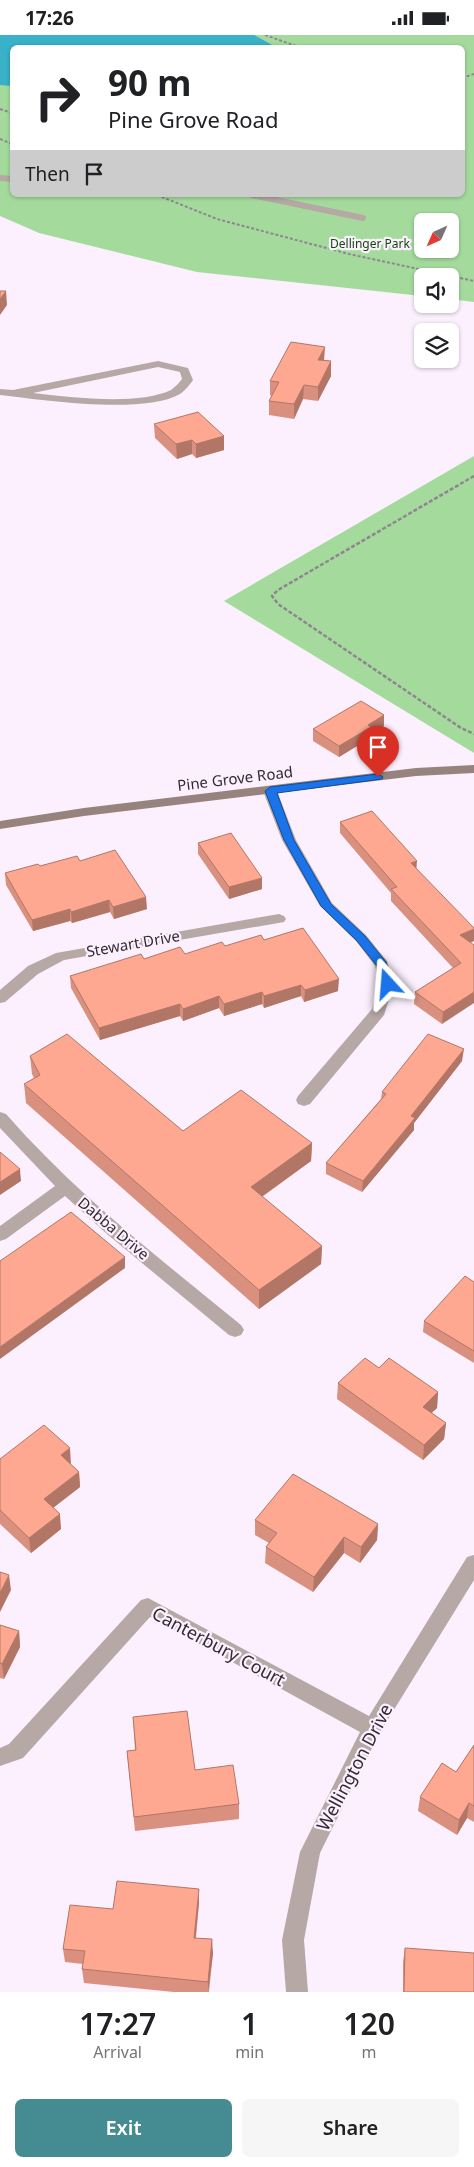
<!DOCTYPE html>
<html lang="en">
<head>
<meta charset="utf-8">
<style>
  :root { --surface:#fff; --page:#f6f6f6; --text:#202124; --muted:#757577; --accent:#458c92 }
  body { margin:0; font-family:"Noto Sans",sans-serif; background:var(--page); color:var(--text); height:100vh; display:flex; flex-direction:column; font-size:19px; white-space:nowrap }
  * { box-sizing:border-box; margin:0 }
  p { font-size:16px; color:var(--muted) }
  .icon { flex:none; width:28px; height:28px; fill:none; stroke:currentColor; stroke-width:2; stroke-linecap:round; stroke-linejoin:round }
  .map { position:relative; height:1957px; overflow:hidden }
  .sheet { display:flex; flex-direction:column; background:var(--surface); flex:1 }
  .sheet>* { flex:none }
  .top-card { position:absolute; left:10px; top:10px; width:455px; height:152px; border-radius:8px; box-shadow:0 1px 4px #0004; background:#fff; color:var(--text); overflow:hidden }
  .needle { width:32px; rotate:225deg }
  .buttons { position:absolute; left:414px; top:178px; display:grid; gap:10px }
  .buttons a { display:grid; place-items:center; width:45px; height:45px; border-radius:8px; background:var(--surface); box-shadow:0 1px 4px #0004; font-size:25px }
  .pin { position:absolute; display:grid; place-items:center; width:42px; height:42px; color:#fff; margin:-51px -21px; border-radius:50% 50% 50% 0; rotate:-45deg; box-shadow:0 0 5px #0007 }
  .pin .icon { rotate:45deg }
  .me { position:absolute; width:55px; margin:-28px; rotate:341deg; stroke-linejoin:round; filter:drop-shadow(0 0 4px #0008) }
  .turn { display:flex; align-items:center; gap:18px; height:105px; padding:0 15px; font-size:22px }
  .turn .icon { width:65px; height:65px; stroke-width:2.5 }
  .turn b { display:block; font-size:35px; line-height:42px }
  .then { display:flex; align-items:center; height:48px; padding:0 15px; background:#0003; gap:10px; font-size:19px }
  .eta { display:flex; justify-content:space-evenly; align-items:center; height:85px; text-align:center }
  .eta b { font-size:30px; font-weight:600; line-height:35px }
  .cta { display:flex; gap:10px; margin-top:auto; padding:10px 15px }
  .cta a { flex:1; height:58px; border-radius:8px; background:var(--accent); color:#fff; font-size:20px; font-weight:600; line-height:58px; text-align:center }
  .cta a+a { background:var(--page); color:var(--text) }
  .status { display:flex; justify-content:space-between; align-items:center; height:35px; padding:0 25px; background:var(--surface); direction:ltr }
  .status svg { height:14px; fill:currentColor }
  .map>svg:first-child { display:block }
  .green { fill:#a4db9d; fill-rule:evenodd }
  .water { fill:#39b1c8 }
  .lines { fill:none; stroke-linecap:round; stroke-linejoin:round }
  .path-far1 { stroke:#8f8590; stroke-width:2; stroke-dasharray:3 2; stroke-linecap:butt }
  .path { stroke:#8f8590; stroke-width:2.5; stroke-dasharray:4 2; stroke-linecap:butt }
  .lane { stroke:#b6a8a4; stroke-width:6 }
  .street { fill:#b6a8a4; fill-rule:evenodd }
  .secondary { fill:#97837d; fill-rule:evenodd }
  .wall { fill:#da907e }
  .shaded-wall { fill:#b27666 }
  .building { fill:#fea892; stroke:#b27666 }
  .route { fill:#1a73e8; stroke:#114b97 }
  .labels { text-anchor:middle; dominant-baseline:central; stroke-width:4.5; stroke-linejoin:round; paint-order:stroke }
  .far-park-label { font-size:12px; fill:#104a0a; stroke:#fcf0fe }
  .street-label { font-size:15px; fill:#312a32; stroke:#fcf0fe }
  .near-street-label { font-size:18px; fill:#312a32; stroke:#fcf0fe }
</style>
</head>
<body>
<div class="status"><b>17:26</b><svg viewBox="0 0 49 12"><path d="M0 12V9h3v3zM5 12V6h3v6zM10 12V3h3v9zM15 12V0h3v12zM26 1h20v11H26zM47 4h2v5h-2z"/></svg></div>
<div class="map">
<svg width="474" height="1957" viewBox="0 0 474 1957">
  <rect width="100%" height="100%" fill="#fcf0fe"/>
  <g class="green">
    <path d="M0,0h474v267l-24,-3v-23h-28v20l-225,-24 -158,-39 -39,-17zM12,12h450v148h-450zM422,186h28v28h-28z"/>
    <path d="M474,421v297l-250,-152z"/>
  </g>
  <path class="water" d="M0,0h254l22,12h-264v39l-12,-1z"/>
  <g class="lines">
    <g class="path-far1">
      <path d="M265,0l34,12"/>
      <path d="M462,43l12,-4"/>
      <path d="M0,74l12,4"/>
      <path d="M0,104l12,5"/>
      <path d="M157,160l60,24 132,35 125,27"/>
    </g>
    <path class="path" d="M474,441l-196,114 -6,6 6,8 183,124 13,6"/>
    <g class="lane">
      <path d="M0,143l12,1"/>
      <path d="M252,160l111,23"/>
    </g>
    <g class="street">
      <path d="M158,326l30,7 5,12c-3,4 -8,11 -13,14 -37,21 -137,6 -180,1v-6l13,1zM158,332l22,5 2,7c-3,4 -7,8 -11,11 -34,16 -101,7 -138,3z"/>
      <path d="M270,752l7,4 19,49 36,63 34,32 21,26 7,23 -10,31 -74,89 -6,2 -6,-2 -2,-4 2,-4 74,-87 8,-25 -5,-18 -19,-25 -36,-35 -38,-66 -19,-49z"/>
      <path d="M279,879l5,2 2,3 -2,3 -220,38 -26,14 -33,28 -5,1v-13l28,-24 28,-13z"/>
      <path d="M0,1077l6,2c70,80 153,144 235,211l3,5 -3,5 -6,2 -6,-2 -122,-101 -42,-38 -59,43 -6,2v-15l55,-40 -55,-58z"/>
      <path d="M474,1520v25l-95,154 -59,119 -16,87 4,52h-22l-4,-52 18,-88 60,-120 -210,-115 -127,141 -23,8v-18l9,-4 132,-144 7,-2 221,118 98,-159z"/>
    </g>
    <path class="secondary" d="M474,730v8l-58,3 -332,40 -84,13v-8l84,-13 332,-40z"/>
  </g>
  <g class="wall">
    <path d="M324,325l7,1v15l-13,25 -15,-2 -9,20 -25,-4v-14l3,-5 -2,-1v-14z"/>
    <path d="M154,389l70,12v14l-28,8 -4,-4 -15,5 -22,-21z"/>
    <path d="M384,680v11l-14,8v4l-31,19 -26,-16v-12z"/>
    <path d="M340,787l76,46 58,73 -4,1 -28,82 -28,-20 1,-12 38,-24 -62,-67v-8l-51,-60z"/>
    <path d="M198,808l64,46 -33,10 -31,-45z"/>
    <path d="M80,826l67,48 -33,10 -4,-7 -38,11 -2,-2 -37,10 -27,-46 -1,-12 35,-7z"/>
    <path d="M264,905l74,51 -34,11 -3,-6 -37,12 -2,-4 -38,12 -5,-8 -36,13 -3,-5 -80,24 -29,-52 -1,-12 74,-17 41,-5z"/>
    <path d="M30,1021l153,75 129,12 -1,18 -49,36 60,49 -1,18 -62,45 -233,-206 -2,-19 10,-6 -2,-4z"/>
    <path d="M462,1026l-48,62v7l-52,62 -36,-18v-11l55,-64 1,-7z"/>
    <path d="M474,1247v81l-51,-31 1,-11z"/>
    <path d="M379,1333l59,24 -1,16 -6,5 15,10 -2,16 -21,21 -86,-61 1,-16z"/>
    <path d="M70,1413v16l9,8 1,15 -27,21 8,21 -30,24 -31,-29v-65z"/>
    <path d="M255,1485l123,4 -1,16 -17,23 -16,-10 -31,39 -48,-29 1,-16 3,-4 -14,-8z"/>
    <path d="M0,1590l19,6 1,16 -16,32 -4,-1z"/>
    <path d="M133,1682l62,53 44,34v15l-104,12 -8,-80 8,-1z"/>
    <path d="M474,1710v77l-7,-4 -10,17 -39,-24 2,-14 36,-25z"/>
    <path d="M199,1868l-3,35 17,15 -4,39h-35l-90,-9 -2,-14 1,-5 -18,-2 -2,-13 50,-40z"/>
    <path d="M405,1913l69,44h-71v-30z"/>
  </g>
  <g class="shaded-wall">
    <path d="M6,256l1,14 -7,10v-16z"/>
    <path d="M325,312l-1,14 -6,-1z"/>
    <path d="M331,326v15l-13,25v-14z"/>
    <path d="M304,350l-1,14 -9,20v-15z"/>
    <path d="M224,401v14l-28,8v-14z"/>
    <path d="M192,405v14l-15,5 -1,-15z"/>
    <path d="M384,680v11l-14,8v4l-31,19v-11l29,-21z"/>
    <path d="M417,826l-1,12 -5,-10z"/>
    <path d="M262,843v11l-33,10v-12z"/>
    <path d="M146,862l1,12 -33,10 -1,-12z"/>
    <path d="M109,865l1,12 -38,11 -1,-11z"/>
    <path d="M70,874v12l-37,10 -1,-11z"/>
    <path d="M474,894v12l-15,6 1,-12z"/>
    <path d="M339,944l-1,12 -34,11 1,-12z"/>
    <path d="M301,950v11l-37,12v-12z"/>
    <path d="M262,957v12l-38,12v-12z"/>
    <path d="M474,957v11l-32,21 1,-12z"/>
    <path d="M219,961v12l-36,13v-12z"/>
    <path d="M180,969v12l-80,24 -1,-12z"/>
    <path d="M464,1014l-2,12 -48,62v7l-52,62 1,-11 48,-65z"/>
    <path d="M312,1108l-1,18 -61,44 1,-18z"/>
    <path d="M20,1134l1,12 -21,14v-13z"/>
    <path d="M322,1211l-1,18 -62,45v-19z"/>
    <path d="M125,1222v11l-125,91v-12z"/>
    <path d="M438,1357l-1,16 -15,14 1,-15z"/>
    <path d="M446,1388l-2,16 -21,21 1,-15z"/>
    <path d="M70,1413l1,16 -9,7 -1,-16z"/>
    <path d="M79,1437l1,15 -35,27 -1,-15z"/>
    <path d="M60,1479l1,15 -30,24 -2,-15z"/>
    <path d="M378,1489l-1,16 -17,23 1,-16z"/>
    <path d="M344,1502v16l-31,39 1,-15z"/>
    <path d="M9,1540l2,15 -11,22v-19z"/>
    <path d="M19,1596l1,16 -16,32 -2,-15z"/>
    <path d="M469,1768l-2,15 -10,17 2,-15z"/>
    <path d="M199,1854v14l-5,48v-13z"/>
    <path d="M212,1904l1,14 -5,39v-10z"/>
  </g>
  <g class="building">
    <path d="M0,256h6l-6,8z"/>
    <path d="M291,307l34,5 -7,13 13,1 -13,26 -14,-2 -10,19 -25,-3 10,-19 -9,-1z"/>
    <path d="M198,377l26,24 -28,8 -4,-4 -16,4 -22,-20z"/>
    <path d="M361,666l23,14 -16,10 3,2 -32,19 -26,-17z"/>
    <path d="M372,776l45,50 -6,2 63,65v1l-14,6 14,10v47l-31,20 -28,-20 46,-29 -70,-74 6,-2 -57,-65z"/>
    <path d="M231,798l31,45 -33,9 -31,-44z"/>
    <path d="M115,815l31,47 -33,10 -4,-7 -38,12 -1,-3 -38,11 -27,-47 33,-9 2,2 37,-10 3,5z"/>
    <path d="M303,893l36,51 -34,11 -4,-5 -37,11 -2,-4 -38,12 -5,-8 -36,13 -3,-5 -81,24 -29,-52 71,-22 3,5 36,-12 5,7 37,-12 3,4 36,-11 3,5z"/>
    <path d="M67,999l116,97 58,-41 71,53 -61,44 71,59 -63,44 -235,-206 16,-9 -10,-19z"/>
    <path d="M428,999l36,15 -53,67 4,2 -52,63 -37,-18 60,-69 -4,-2z"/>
    <path d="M0,1117l20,17 -20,13z"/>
    <path d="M71,1177l54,45 -125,90v-86z"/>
    <path d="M465,1241l9,6v69l-50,-30z"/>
    <path d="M365,1323l14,10 10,-10 49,34 -15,15 23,16 -22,22 -86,-62z"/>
    <path d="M44,1390l26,23 -9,7 18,17 -35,27 16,15 -31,24 -29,-28v-51z"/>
    <path d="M293,1439l85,50 -17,23 -17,-10 -30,40 -48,-30 11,-14 -22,-13z"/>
    <path d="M0,1537l9,3 -9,18z"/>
    <path d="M0,1590l19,6 -17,33 -2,-1z"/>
    <path d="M187,1676l8,59 38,-5 6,39 -105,13 -7,-66 9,-1 -3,-33z"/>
    <path d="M474,1710v61l-5,-3 -10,17 -39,-23 22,-34 14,9z"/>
    <path d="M117,1846l82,8 -5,49 18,1 -4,43 -126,-13 3,-18 -22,-2 7,-44 43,4z"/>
    <path d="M405,1913l69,5v39h-70z"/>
  </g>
  <path class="route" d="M378,739l5,3 -1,2 -105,14 17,47 37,64 34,32 21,26 7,22 -5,4 -6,-4 -5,-18 -20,-25 -36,-35 -37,-66 -19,-49 5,-4z"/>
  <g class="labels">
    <g class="far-park-label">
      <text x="370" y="208">Dellinger Park</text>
    </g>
    <g class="street-label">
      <text transform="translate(235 743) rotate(-7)">Pine Grove Road</text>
      <text transform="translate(133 908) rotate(-10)">Stewart Drive</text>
      <text transform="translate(114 1193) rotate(40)">Dabba Drive</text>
    </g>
    <g class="near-street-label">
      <text transform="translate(219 1611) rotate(28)">Canterbury Court</text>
      <text transform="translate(354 1732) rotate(-62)">Wellington Drive</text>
    </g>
  </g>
</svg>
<div class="buttons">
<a><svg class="needle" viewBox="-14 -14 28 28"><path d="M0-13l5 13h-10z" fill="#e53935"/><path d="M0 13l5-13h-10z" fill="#757577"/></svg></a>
<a><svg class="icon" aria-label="sound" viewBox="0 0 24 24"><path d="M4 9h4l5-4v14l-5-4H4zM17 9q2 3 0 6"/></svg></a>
<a><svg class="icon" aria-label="layers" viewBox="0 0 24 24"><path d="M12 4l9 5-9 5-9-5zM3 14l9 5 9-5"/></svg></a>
</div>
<div class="pin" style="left:378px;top:742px;background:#d93025"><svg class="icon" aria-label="arrive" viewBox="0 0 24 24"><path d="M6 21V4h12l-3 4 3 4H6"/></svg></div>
<svg class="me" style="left:388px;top:949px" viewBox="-20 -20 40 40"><path d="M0-17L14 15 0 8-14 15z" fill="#1a73e8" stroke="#fff" stroke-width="4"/></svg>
<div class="top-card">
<div class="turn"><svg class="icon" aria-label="right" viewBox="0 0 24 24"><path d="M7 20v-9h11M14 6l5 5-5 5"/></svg><div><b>90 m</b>Pine Grove Road</div></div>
<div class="then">Then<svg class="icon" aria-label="arrive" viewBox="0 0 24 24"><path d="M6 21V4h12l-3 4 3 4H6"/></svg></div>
</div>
</div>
<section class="sheet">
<div class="eta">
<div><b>17:27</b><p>Arrival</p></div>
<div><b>1</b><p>min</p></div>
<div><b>120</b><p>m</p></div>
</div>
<div class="cta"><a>Exit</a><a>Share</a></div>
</section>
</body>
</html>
